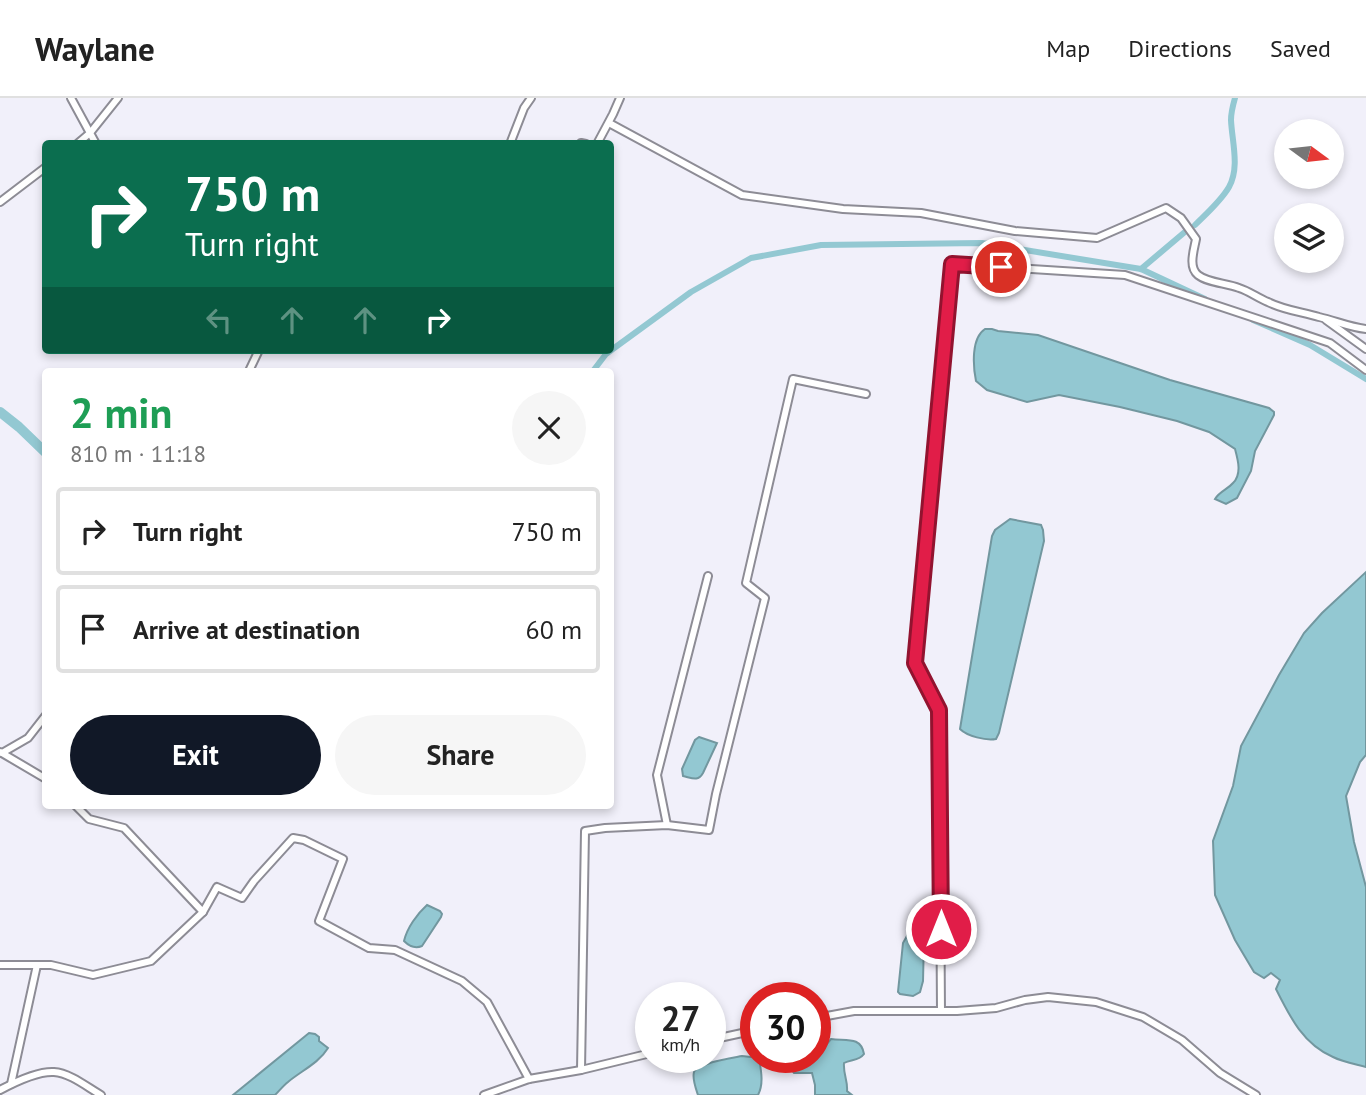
<!DOCTYPE html>
<html lang="en">
<head>
<meta charset="utf-8">
<style>
  :root { --surface:#fff; --page:#f6f6f6; --text:#222; --muted:#767676; --line:#e0e0e0; --accent:#111827 }
  body { margin:0; font-family:"PT Sans",sans-serif; background:var(--page); color:var(--text); height:100vh; display:flex; flex-direction:column; font-size:26px; white-space:nowrap }
  * { box-sizing:border-box; margin:0 }
  p { font-size:23px; color:var(--muted) }
  .icon { flex:none; width:38px; height:38px; fill:none; stroke:currentColor; stroke-width:2; stroke-linecap:round; stroke-linejoin:round }
  .map { position:relative; flex:1; overflow:hidden }
  .drawer { position:absolute; left:42px; top:270px; width:572px; height:441px; display:flex; flex-direction:column; background:var(--surface); border-radius:7px; box-shadow:0 4px 10px #0003 }
  .drawer>* { flex:none }
  .hud { position:absolute; left:42px; top:42px; width:572px; height:214px; border-radius:7px; box-shadow:0 4px 10px #0003; background:#0b6e4f; color:#fff; overflow:hidden }
  .needle { width:46px; rotate:105deg }
  .tools { position:absolute; left:1274px; top:21px; display:grid; gap:14px }
  .tools a { display:grid; place-items:center; width:70px; height:70px; border-radius:50%; background:var(--surface); box-shadow:0 4px 10px #0003; font-size:35px }
  .speed { position:absolute; left:635px; top:884px; display:flex; gap:14px; font-size:35px; font-weight:700; text-align:center }
  .speed>* { display:grid; place-content:center; width:91px; height:91px; border-radius:50%; background:var(--surface); box-shadow:0 4px 10px #0003; line-height:1 }
  .speed small { font-size:18px; font-weight:400 }
  .speed .limit { border:10px solid #d22; background:#fff; color:#111 }
  .pin { position:absolute; display:grid; place-items:center; width:60px; height:60px; color:#fff; margin:-30px; border:4px solid #fff; border-radius:50%; box-shadow:0 2px 7px #0007 }
  .me { position:absolute; width:77px; margin:-38px; rotate:0deg; stroke-linejoin:round; filter:drop-shadow(0 0 5px #0008) }
  .turn { display:flex; align-items:center; gap:24px; height:147px; padding:0 28px; font-size:32px }
  .turn .icon { width:91px; height:91px; stroke-width:2.5 }
  .turn b { display:block; font-size:49px; line-height:60px }
  .lanes { display:flex; align-items:center; height:66px; padding:0 28px; background:#0003; justify-content:center; gap:35px; direction:ltr }
  .lanes .off { opacity:.35 }
  .round { display:grid; place-items:center; flex:none; width:74px; height:74px; border-radius:37px; background:var(--page) }
  .headline { display:flex; align-items:center; justify-content:space-between; height:119px; padding:0 28px }
  h1 { font-size:42px; font-weight:800; line-height:52px; color:#1e9e55 }
  .action { display:flex; gap:14px; margin-top:auto; padding:14px 28px }
  .action a { flex:1; height:80px; border-radius:42px; background:var(--accent); color:#fff; font-size:28px; font-weight:800; line-height:80px; text-align:center }
  .action a+a { background:var(--page); color:var(--text) }
  ul { padding:0; list-style:none }
  li { display:flex; align-items:center; gap:21px; height:88px; margin:0 14px 10px; padding:0 14px; border:4px solid var(--line); border-radius:7px }
  li div { flex:1 }
  li b { display:block; font-size:26px }
  li em { font-style:normal }
  header { display:flex; align-items:center; gap:42px; box-sizing:border-box; height:98px; padding:0 35px; background:var(--surface); border-bottom:2px solid var(--line) }
  header strong { font-size:33px }
  nav { display:flex; gap:38px; margin-inline-start:auto; font-size:24px }
  .map>svg:first-child { display:block }
  .water { fill:#93c8d2; stroke:#72979f; stroke-width:2 }
  .lines { fill:none; stroke-linecap:round; stroke-linejoin:round }
  .canal { stroke:#93c8d2; stroke-width:6 }
  .river { stroke:#93c8d2; stroke-width:10 }
  .minor-casing { stroke:#8d8c95; stroke-width:10 }
  .minor { stroke:#fff; stroke-width:6 }
  .route-casing { stroke:#92132f; stroke-width:18 }
  .route { stroke:#e11d48; stroke-width:12 }
</style>
</head>
<body>
<header>
<strong>Waylane</strong>
<nav><a>Map</a><a>Directions</a><a>Saved</a></nav>
</header>
<div class="map">
<svg width="1366" height="997" viewBox="0 0 1366 997">
  <rect width="100%" height="100%" fill="#f1f0fa"/>
  <g class="water">
    <path d="M985,231h7l6,2 40,4 132,45 99,28 5,4v3l-19,36 -4,20 -14,27 -11,6 -11,-5c5,-8 12,-9 18,-16 9,-9 5,-23 2,-34l-26,-17 -32,-11 -57,-14 -61,-12 -32,7 -40,-12 -11,-9c-3,-15 -5,-43 9,-52z"/>
    <path d="M1010,421l31,6 2,5 1,11 -45,192 -3,6c-10,2 -29,-3 -36,-10l32,-193 3,-6z"/>
    <path d="M1366,474v183l-6,7 -14,34 8,46 12,45v180c-11,-3 -23,-5 -33,-10 -30,-13 -43,-40 -57,-68l4,-9 -9,-7 -7,5 -10,-6 -19,-32 -20,-45 -2,-54 20,-55 8,-40 38,-71 25,-42 18,-20z"/>
    <path d="M699,639l18,6 -14,30c-5,9 -11,5 -20,3l-1,-7 13,-29z"/>
    <path d="M427,807l13,6 2,3 -1,3 -19,29c-7,3 -13,0 -18,-5 3,-13 13,-27 23,-36z"/>
    <path d="M908,836l15,2 1,3 -1,42 -3,11 -7,4 -13,-2 -2,-2 5,-49z"/>
    <path d="M309,935l6,1 4,3v4l9,7c-9,15 -27,23 -40,34 -5,4 -9,9 -13,13h-42z"/>
    <path d="M831,941c15,2 30,-3 33,15 -5,7 -13,5 -20,9 -1,11 4,18 3,28l5,4h-37v-10l-3,-12h-18l-3,-4 1,-12h24v-4l4,-1z"/>
    <path d="M742,958l17,2c2,12 5,26 -1,37h-60c-2,-6 -6,-16 -4,-23 3,-9 38,-14 48,-16z"/>
  </g>
  <g class="lines">
    <g class="canal">
      <path d="M1195,127c11,-11 26,-24 34,-38 11,-20 3,-45 2,-67 0,-7 2,-15 4,-22"/>
      <path d="M1141,171l45,-38"/>
      <path d="M1253,222l57,25 56,34"/>
      <path d="M593,273l13,-17 85,-62 60,-34 70,-13 161,-2 159,26 64,30"/>
    </g>
    <path class="river" d="M0,314l19,15 27,26"/>
    <g class="minor-casing">
      <g id="minor">
        <path d="M71,0l19,35 -13,11"/>
        <path d="M609,25l133,72 101,14 78,4 94,18 82,7 69,-30 15,10 15,21c-2,11 -8,28 2,36 10,8 29,8 41,13 10,3 19,10 29,14 16,8 34,10 51,15 17,4 30,10 47,12"/>
        <path d="M581,45l5,1"/>
        <path d="M96,46l-6,-11 28,-35"/>
        <path d="M510,46l14,-36 7,-10"/>
        <path d="M597,46l16,-30 7,-16"/>
        <path d="M0,104l46,-35"/>
        <path d="M1326,222l40,29"/>
        <path d="M249,273l10,-21"/>
        <path d="M0,654l2,1 26,-15 18,-23"/>
        <path d="M2,655l44,26"/>
        <path d="M75,707l14,14 35,9 79,84 14,-25 25,11 12,-17 39,-43 11,2 39,19 -24,62 50,27 26,2 67,31 25,21 42,77"/>
        <path d="M667,727l-10,-50 51,-199"/>
        <path d="M0,867h51l42,10 58,-14 52,-49"/>
        <path d="M941,913l-2,-301 -24,-47 37,-399 173,11 205,68 36,27"/>
        <path d="M816,920l38,-7h103l39,-3 29,-8 23,-3 48,5 47,15 39,23 38,33 36,22"/>
        <path d="M710,942l46,-10"/>
        <path d="M581,972l4,-239 20,-3 62,-3 42,5 7,-36 49,-196 -19,-15 47,-204 73,15"/>
        <path d="M11,986l26,-119"/>
        <path d="M0,992c15,-8 37,-19 54,-18 16,1 33,15 47,23"/>
        <path d="M484,997l45,-16 52,-9 70,-17"/>
      </g>
    </g>
    <use href="#minor" class="minor"/>
  </g>
  <g class="lines">
    <g class="route-casing">
      <path id="route" d="M941,831l-2,-219 -24,-47 37,-399 49,3"/>
    </g>
    <use href="#route" class="route"/>
  </g>
</svg>
<div class="tools">
<a><svg class="needle" viewBox="-14 -14 28 28"><path d="M0-13l5 13h-10z" fill="#e53935"/><path d="M0 13l5-13h-10z" fill="#767676"/></svg></a>
<a><svg class="icon" aria-label="layers" viewBox="0 0 24 24"><path d="M12 4l9 5-9 5-9-5zM3 14l9 5 9-5"/></svg></a>
</div>
<div class="speed"><div>27<small>km/h</small></div><div class="limit">30</div></div>
<div class="pin" style="left:1001px;top:169px;background:#d93025"><svg class="icon" aria-label="arrive" viewBox="0 0 24 24"><path d="M6 21V4h12l-3 4 3 4H6"/></svg></div>
<svg class="me" style="left:941px;top:831px" viewBox="-20 -20 40 40"><circle r="17" fill="#e11d48" stroke="#fff" stroke-width="3"/><path d="M0-11L8 9 0 5-8 9z" fill="#fff"/></svg>
<div class="hud">
<div class="turn"><svg class="icon" aria-label="right" viewBox="0 0 24 24"><path d="M7 20v-9h11M14 6l5 5-5 5"/></svg><div><b>750 m</b>Turn right</div></div>
<div class="lanes"><svg class="icon off" aria-label="left" viewBox="0 0 24 24"><path d="M17 20v-9H6M10 6l-5 5 5 5"/></svg><svg class="icon off" aria-label="ahead" viewBox="0 0 24 24"><path d="M12 20V5M6 11l6-6 6 6"/></svg><svg class="icon off" aria-label="ahead" viewBox="0 0 24 24"><path d="M12 20V5M6 11l6-6 6 6"/></svg><svg class="icon" aria-label="right" viewBox="0 0 24 24"><path d="M7 20v-9h11M14 6l5 5-5 5"/></svg></div>
</div>
<section class="drawer">
<div class="headline"><div><h1>2 min</h1><p>810 m · 11:18</p></div><a class="round"><svg class="icon" aria-label="close" viewBox="0 0 24 24"><path d="M6 6l12 12M18 6L6 18"/></svg></a></div>
<ul>
<li><svg class="icon" aria-label="right" viewBox="0 0 24 24"><path d="M7 20v-9h11M14 6l5 5-5 5"/></svg><div><b>Turn right</b></div><em>750 m</em></li>
<li><svg class="icon" aria-label="arrive" viewBox="0 0 24 24"><path d="M6 21V4h12l-3 4 3 4H6"/></svg><div><b>Arrive at destination</b></div><em>60 m</em></li>
</ul>
<div class="action"><a>Exit</a><a>Share</a></div>
</section>
</div>
</body>
</html>
